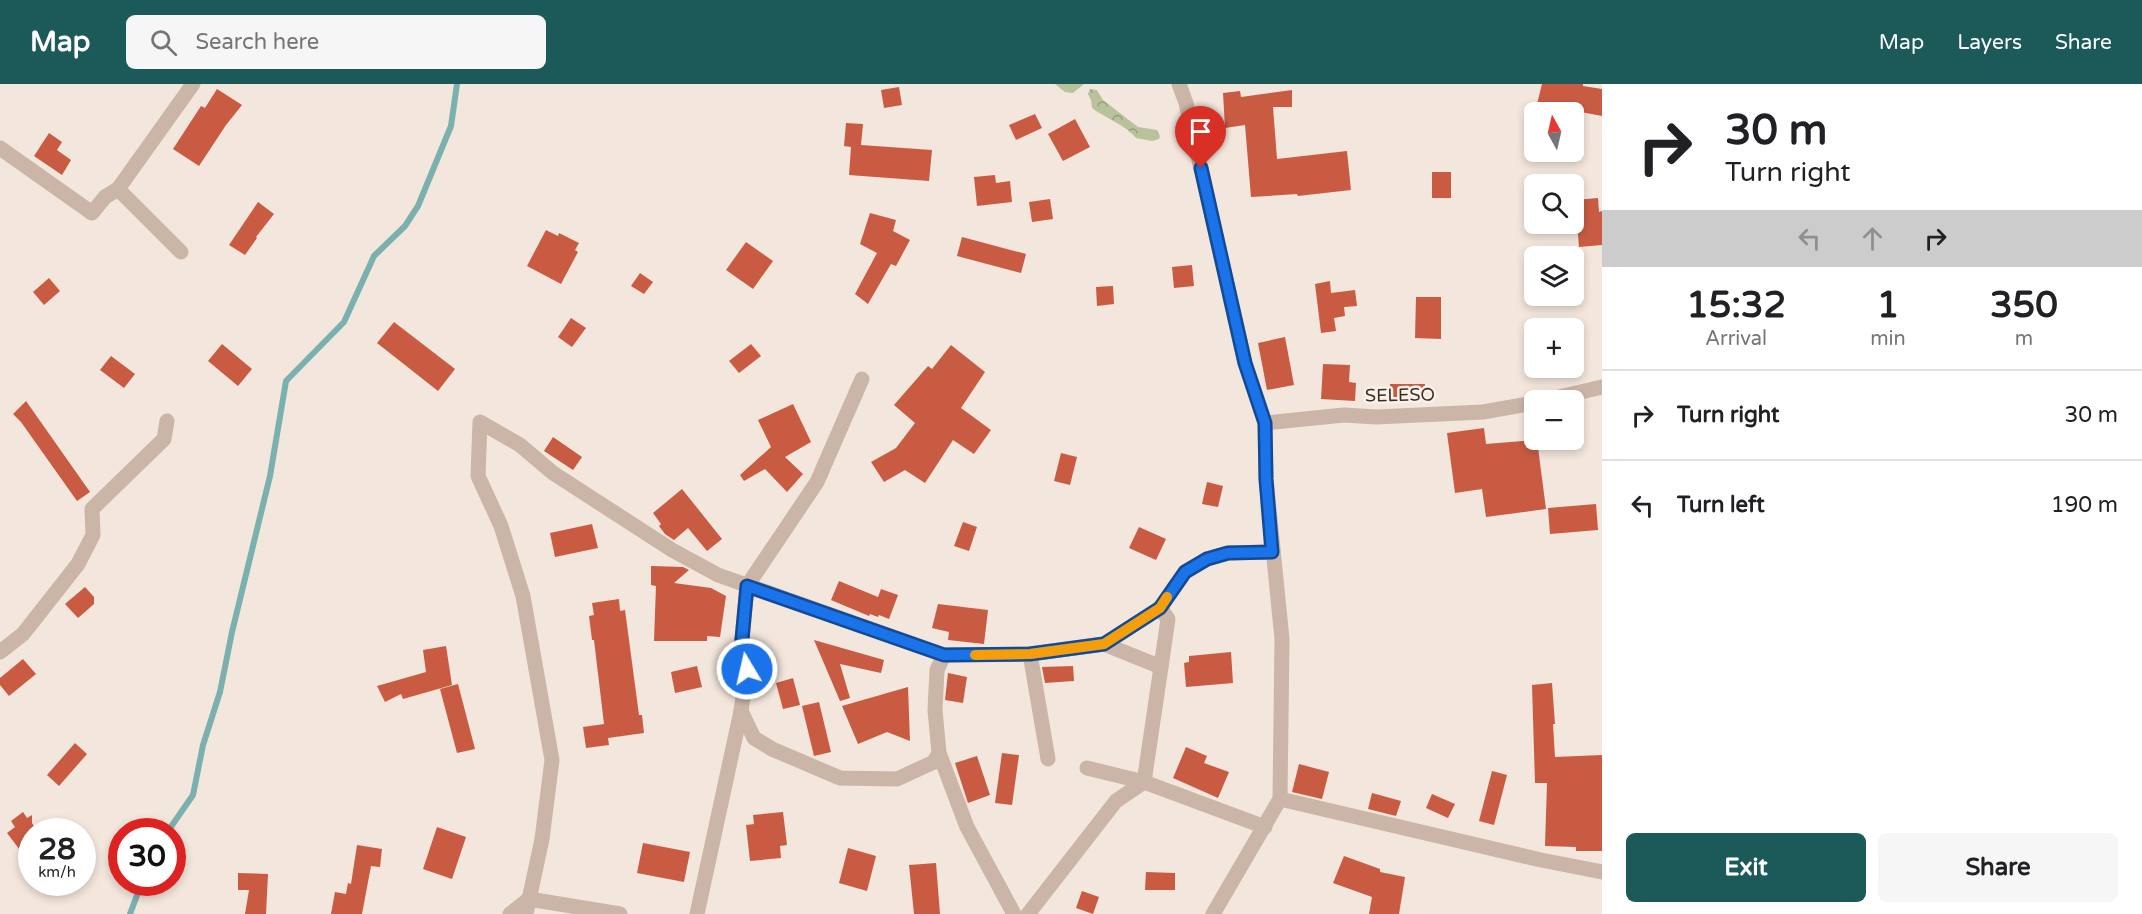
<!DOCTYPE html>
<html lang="en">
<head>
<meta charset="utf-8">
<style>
  :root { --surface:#fff; --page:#f6f6f6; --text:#202124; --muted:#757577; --line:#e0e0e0; --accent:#1c5a5a }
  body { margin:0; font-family:"Varela Round",sans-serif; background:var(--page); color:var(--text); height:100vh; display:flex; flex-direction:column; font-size:22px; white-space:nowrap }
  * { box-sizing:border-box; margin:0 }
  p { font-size:20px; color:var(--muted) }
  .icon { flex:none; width:33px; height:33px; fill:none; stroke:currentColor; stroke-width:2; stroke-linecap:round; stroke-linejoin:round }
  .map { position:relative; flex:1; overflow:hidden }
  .side { display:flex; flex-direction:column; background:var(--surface); width:540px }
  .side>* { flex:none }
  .guide { background:#fff; color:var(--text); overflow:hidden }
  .needle { width:39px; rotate:352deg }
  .buttons { position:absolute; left:1524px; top:18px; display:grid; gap:12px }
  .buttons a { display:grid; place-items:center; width:60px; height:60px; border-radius:9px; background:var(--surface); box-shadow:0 3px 9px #0003; font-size:30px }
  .speed { position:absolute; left:18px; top:734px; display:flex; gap:12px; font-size:30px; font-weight:700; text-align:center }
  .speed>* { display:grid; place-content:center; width:78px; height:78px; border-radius:50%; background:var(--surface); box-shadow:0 3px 9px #0003; line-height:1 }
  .speed small { font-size:15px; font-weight:400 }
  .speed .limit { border:9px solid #d22; background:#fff; color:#111 }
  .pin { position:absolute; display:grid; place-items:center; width:51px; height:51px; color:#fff; margin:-62px -26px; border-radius:50% 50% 50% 0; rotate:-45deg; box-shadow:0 0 6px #0007 }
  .pin .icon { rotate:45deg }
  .me { position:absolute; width:66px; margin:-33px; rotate:351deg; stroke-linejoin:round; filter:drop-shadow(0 0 4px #0008) }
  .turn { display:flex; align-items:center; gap:21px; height:126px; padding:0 24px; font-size:27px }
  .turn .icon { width:78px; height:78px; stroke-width:2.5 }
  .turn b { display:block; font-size:42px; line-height:51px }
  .lanes { display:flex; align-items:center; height:57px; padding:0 24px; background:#0003; justify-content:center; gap:30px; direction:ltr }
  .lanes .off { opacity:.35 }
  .eta { display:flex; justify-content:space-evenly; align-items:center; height:102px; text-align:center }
  .eta b { font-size:36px; font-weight:700; line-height:42px }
  .cta { display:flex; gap:12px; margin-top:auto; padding:12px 24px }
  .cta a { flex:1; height:69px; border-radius:9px; background:var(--accent); color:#fff; font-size:24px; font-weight:700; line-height:69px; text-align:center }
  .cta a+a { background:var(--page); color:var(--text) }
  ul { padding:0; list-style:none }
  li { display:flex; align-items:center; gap:18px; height:90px; padding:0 24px; border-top:2px solid var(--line) }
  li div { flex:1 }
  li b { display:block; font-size:22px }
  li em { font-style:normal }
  header { display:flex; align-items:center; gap:36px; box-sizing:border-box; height:84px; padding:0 30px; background:var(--accent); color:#fff }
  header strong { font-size:28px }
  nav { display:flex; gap:33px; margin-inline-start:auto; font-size:21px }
  .search { width:420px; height:54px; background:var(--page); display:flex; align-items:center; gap:15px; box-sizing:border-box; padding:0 21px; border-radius:9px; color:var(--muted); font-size:22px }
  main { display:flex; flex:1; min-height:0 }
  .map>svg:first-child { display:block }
  .forest { fill:url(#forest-crowns) }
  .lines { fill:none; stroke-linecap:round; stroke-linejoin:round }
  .stream { stroke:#7ab1af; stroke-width:6 }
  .building { fill:#c95b43 }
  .minor { stroke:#cbb5a7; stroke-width:15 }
  .route-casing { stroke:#114b97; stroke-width:15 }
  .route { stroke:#1a73e8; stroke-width:10 }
  .slow { stroke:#f59e0b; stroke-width:10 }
  .labels { text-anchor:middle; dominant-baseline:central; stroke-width:5; stroke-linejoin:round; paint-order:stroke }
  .street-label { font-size:18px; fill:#382c28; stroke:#faf1e8 }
</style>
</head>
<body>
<header>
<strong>Map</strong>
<div class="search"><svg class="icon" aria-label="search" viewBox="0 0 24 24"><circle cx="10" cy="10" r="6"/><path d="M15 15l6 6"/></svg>Search here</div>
<nav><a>Map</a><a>Layers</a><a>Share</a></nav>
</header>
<main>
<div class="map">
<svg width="1602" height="830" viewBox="0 0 1602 830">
  <defs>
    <pattern id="forest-crowns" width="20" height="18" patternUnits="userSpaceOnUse" patternTransform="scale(1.5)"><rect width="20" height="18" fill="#b8c29b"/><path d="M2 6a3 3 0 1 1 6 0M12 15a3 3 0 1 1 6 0" fill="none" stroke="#979e7e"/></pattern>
  </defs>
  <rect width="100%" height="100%" fill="#f3e6dc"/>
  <g class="forest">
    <path d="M1055,0h29l-11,9 -8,-1z"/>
    <path d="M1090,5l7,1 6,10 35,27 19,3 3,6 -1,3 -7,2 -16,-3c-10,-13 -31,-20 -44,-30l-1,-8 -3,-6z"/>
  </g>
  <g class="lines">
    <g class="stream">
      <path d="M168,747l25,-36 10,-50 17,-53 12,-60 38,-156 16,-95 58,-59 30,-66 31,-30 13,-20 33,-80 6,-42"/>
      <path d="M130,830l12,-32"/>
    </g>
  </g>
  <g class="building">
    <path d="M1542,0h41v2l19,3v27l-21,-4h-46z"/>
    <path d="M899,3l3,18 -18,3 -3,-18z"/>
    <path d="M217,5l25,16 -16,20 -27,41 -26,-17 28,-43 4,2z"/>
    <path d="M1292,6v17h-19l4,52 70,-8 4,39 -53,6 -1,-2 -46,3 -6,-72 -20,3 -2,-35 17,-2 1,6z"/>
    <path d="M1035,30l7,14 -26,12 -7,-15z"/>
    <path d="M1075,35l15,28 -27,14 -15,-27z"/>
    <path d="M846,39l17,1 -2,21 71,5 -3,31 -80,-6 2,-28 -7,-1z"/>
    <path d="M49,49l13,9 -5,8 14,10 -9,15 -28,-19z"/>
    <rect x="1432" y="88" width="19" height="26"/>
    <path d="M995,91l1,8 14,-2 2,21 -35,4 -3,-29z"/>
    <path d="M1598,114l1,14 3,-1v34l-23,2 -4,-47z"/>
    <path d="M1050,115l3,20 -21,3 -3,-20z"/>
    <path d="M258,118l16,12 -18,23 1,1 -12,17 -16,-10z"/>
    <path d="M870,129l26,7 -3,11 17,9 -14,26 -5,-2 -23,40 -13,-10 22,-41 -17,-9z"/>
    <path d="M546,146l12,6 1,-3 20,10 -4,7 3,2 -17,32 -34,-18z"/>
    <path d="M962,153l64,17 -5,19 -64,-17z"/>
    <path d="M746,158l27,19 -20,28 -27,-19z"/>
    <path d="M1192,181l2,21 -20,2 -2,-21z"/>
    <path d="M640,189l13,9 -9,12 -13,-8z"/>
    <path d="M49,194l11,13 -16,14 -11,-13z"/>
    <path d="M1330,197l1,12 24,-3 2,16 -13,1 1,9 -11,2 2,13 -15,2 -6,-49z"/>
    <path d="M1113,202l1,18 -17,2 -1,-19z"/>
    <path d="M1416,213h25v42l-26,-1z"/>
    <path d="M571,234l15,10 -14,19 -14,-10z"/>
    <path d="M394,238l61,47 -17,22 -61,-48z"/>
    <path d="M1285,253l9,48 -27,5 -9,-47z"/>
    <path d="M222,260l30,25 -14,17 -30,-25z"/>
    <path d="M751,260l10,12 -22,17 -10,-12z"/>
    <path d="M951,261l34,27 -24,36 30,22 -17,24 -21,-14 -28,43 -20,-13 -21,12 -13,-20 25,-14 19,-25 -21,-18 34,-39 4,3z"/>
    <path d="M111,272l24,18 -11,14 -24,-18z"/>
    <path d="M1323,280l27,1 -1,17 7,1 -1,18 -34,-2z"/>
    <rect x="1390" y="300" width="35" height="16"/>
    <path d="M26,317l64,91 -13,9 -56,-79 -8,-8z"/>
    <path d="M793,320l18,38 -26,15 18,17 -16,18 -22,-23 -21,12 -4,-6 31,-28 -13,-27z"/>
    <path d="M1484,344l2,16 51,-4 9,69 -60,8 -4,-28 -27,4 -8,-60z"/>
    <path d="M553,353l29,20 -9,13 -29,-19z"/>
    <path d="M1061,369l16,4 -7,28 -16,-4z"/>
    <path d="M1207,398l16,4 -5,21 -16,-3z"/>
    <path d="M682,405l40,50 -15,12 -19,-23 -14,12 -9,-6 -6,-8 2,-2 -8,-11z"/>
    <path d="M1596,420l2,26 -48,4 -2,-26z"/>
    <path d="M963,438l14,5 -8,24 -15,-5z"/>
    <path d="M592,440l6,24 -43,9 -5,-24z"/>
    <path d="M1139,443l27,12 -10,21 -27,-12z"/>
    <path d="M651,482l32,1 6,3 -15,13 37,5 15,8 -6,41 -13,-1v5h-53l2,-55 -5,-1z"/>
    <path d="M839,497l39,16 3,-8 17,6 -9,24 -10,-4 -1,2 -8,-3 -1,2 -38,-16z"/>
    <path d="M85,503l9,10v7l-16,14 -13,-14z"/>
    <path d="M619,515l1,12 5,-1 14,105h3l2,18 -36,5 1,7 -23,3 -3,-21 21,-3 -10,-84h-2l-3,-24 5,-1 -2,-12z"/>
    <path d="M938,520l50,6 -4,34 -36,-4 1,-8 -17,-4z"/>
    <path d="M814,556l70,20 -3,13 -41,-9 10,34 -10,3z"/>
    <path d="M446,562l6,39 -49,14 -2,-5 -16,8 -8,-16 49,-14 -3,-22z"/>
    <path d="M1231,568l2,31 -47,4 -2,-24 5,-1v-6z"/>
    <path d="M23,575l13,15 -27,22 -9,-11v-7z"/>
    <path d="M697,582l5,21 -27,6 -4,-21z"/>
    <path d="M1073,582l1,15 -29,2 -3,-16z"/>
    <path d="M948,589l19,4 -4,26 -18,-3z"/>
    <path d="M793,594l7,27 -17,4 -7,-26z"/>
    <path d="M1552,599l3,41h-2l2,33 47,-2v96h-26v-4l-31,-1 2,-63h-12l-3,-98z"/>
    <path d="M458,600l17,65 -18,4 -17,-64z"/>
    <path d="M908,603l2,54 -23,-9 -29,12 -16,-38z"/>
    <path d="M819,618l12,50 -17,4 -12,-50z"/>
    <path d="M75,659l12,11 -28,32 -12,-11z"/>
    <path d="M1186,663l21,9 -3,7 25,9 -11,26 -45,-20z"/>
    <path d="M1002,669l17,2 -7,50 -17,-2z"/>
    <path d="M977,672l13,39 -22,8 -13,-40z"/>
    <path d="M1299,680l30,8 -7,27 -30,-7z"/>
    <path d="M1492,687l15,4 -13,50 -15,-4z"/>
    <path d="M1372,709l29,8 -5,15 -28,-7z"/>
    <path d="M1432,710l23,10 -7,14 -22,-10z"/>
    <path d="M23,728l4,6 5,-3v8l5,8h-5v35l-25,-33 8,-6 -4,-6z"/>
    <path d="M783,728l4,33 -7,1 1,12 -31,3 -4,-36 8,-1 -1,-9z"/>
    <path d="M437,743l29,10 -14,42 -29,-10z"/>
    <path d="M643,759l47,9 -6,30 -47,-9z"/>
    <path d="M357,761l25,4 -2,18 -9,-1 -9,48h-31l4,-22 11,2 2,-11 3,1z"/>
    <path d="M848,764l28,8 -9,35 -28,-8z"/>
    <path d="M1344,772l36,13v3l25,5 -6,37h-30l3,-17 -39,-14z"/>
    <path d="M936,779l4,51h-26l-5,-49z"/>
    <path d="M1146,788l29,1v17h-30z"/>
    <path d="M238,789l30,1 -2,40h-21l4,-24h-11z"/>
    <path d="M1082,807l17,6 -6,17 -17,-6z"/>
  </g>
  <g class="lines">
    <g class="minor">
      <path d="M1179,0l7,19 59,260 20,60 1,56 16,160 -2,160 -67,115"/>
      <path d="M0,64l92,65 13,-16 13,-8 63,63"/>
      <path d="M118,105l75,-105"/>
      <path d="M1546,316l56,-13"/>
      <path d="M1265,339l79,-8 32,2 107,-5 51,-9"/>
      <path d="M1160,524l8,11 -7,48"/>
      <path d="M0,568l23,-18 55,-70 15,-29 -1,-26 72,-70 3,-18"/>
      <path d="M1030,570l18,105"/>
      <path d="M741,627l13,27 18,11 68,29 57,1 37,-17 5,-9 -4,-43 2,-40 7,-15"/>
      <path d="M939,669l28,74 47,87"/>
      <path d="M1087,684l57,14 17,-115 -57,-23"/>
      <path d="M1280,715l261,61 61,12"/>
      <path d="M510,830l19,-15 91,15"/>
      <path d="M526,830l16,-75 10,-79 -29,-164 -22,-70 -23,-50 2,-54 40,23 33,28 119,77 46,25 226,80 86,-1 74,-10 56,-36 25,-36 22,-13 21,-6 44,-1"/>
      <path d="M697,830l44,-203 6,-42 -6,-19 6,-64 70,-104 45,-103"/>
      <path d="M1028,830l88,-113 28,-19 121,45"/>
    </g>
  </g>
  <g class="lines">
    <g class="route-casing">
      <path id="route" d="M747,585l-6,-19 6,-64 197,69 86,-1 74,-10 56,-36 25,-36 22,-13 21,-6 44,-1 -6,-73 -1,-56 -20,-60 -44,-195"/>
    </g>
    <use href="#route" class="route"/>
    <path class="slow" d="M975,571l55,-1 74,-10 56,-36 7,-11"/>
  </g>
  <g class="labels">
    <g class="street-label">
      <text transform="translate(1400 311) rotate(-1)">SELESO</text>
    </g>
  </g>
</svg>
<div class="buttons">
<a><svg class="needle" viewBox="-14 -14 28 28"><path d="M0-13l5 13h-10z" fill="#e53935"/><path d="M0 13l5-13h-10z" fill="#757577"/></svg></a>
<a><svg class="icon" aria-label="search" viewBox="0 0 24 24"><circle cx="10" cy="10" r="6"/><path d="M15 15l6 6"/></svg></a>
<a><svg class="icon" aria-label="layers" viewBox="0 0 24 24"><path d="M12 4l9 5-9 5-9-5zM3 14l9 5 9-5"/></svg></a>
<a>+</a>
<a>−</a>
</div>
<div class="speed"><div>28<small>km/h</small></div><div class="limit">30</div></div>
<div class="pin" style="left:1201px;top:84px;background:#d93025"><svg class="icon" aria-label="arrive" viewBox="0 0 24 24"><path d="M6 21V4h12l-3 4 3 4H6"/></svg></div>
<svg class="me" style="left:747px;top:585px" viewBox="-20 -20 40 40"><circle r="17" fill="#1a73e8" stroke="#fff" stroke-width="3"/><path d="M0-11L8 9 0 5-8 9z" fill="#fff"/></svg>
</div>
<section class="side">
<div class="guide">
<div class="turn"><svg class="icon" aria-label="right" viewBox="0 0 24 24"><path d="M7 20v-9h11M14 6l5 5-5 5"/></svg><div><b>30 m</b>Turn right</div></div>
<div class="lanes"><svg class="icon off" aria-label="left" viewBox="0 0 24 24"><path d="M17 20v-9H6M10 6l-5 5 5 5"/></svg><svg class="icon off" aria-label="ahead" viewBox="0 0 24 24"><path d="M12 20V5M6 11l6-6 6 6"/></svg><svg class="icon" aria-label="right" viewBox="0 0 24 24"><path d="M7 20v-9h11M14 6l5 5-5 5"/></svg></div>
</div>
<div class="eta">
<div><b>15:32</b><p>Arrival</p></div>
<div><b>1</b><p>min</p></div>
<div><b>350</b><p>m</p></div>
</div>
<ul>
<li><svg class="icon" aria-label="right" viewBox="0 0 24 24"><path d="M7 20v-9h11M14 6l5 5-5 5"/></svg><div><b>Turn right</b></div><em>30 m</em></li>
<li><svg class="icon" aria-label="left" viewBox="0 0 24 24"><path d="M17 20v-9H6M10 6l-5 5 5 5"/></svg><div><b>Turn left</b></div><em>190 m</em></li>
</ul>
<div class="cta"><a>Exit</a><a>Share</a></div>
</section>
</main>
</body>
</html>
